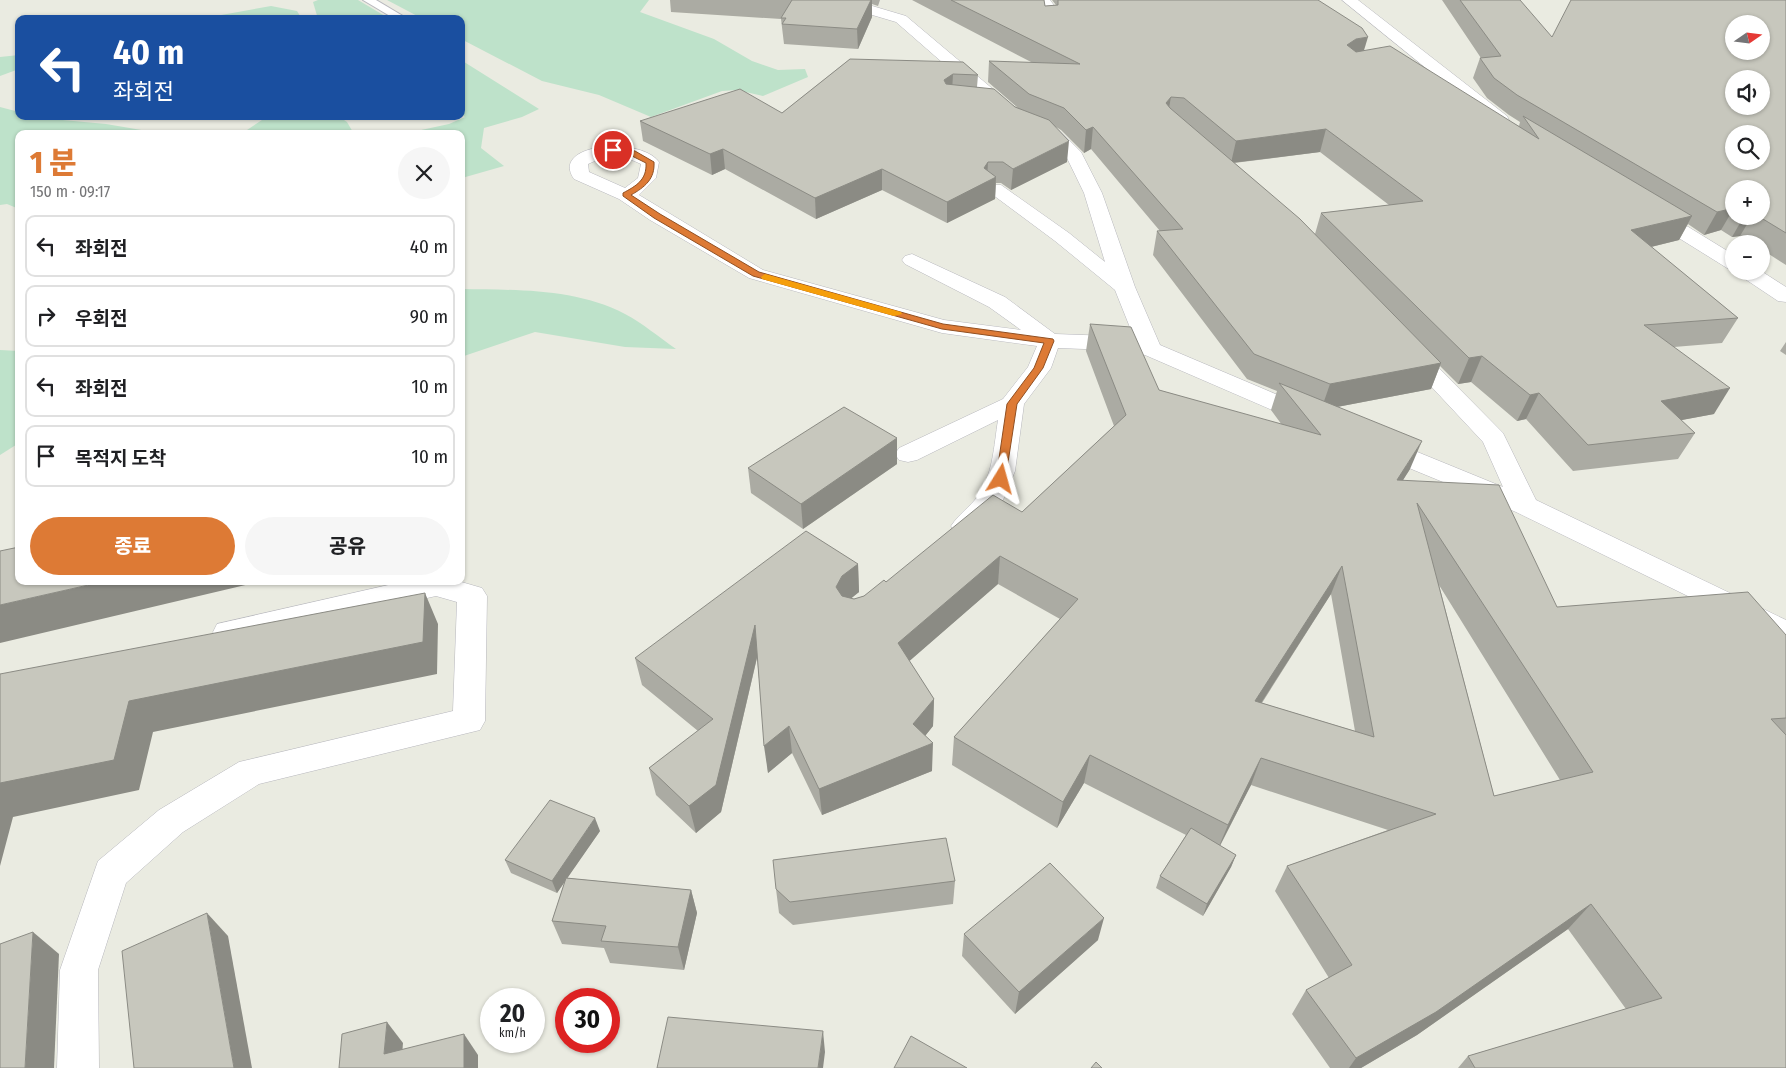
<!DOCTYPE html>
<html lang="ko">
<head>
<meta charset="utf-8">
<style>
  :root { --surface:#fff; --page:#f6f6f6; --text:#202124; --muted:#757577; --line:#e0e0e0; --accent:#dd7a35 }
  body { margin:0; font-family:"Fira Sans Condensed","Noto Sans KR",sans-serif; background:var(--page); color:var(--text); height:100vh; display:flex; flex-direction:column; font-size:19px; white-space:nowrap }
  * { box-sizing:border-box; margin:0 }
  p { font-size:16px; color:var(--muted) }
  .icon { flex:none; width:28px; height:28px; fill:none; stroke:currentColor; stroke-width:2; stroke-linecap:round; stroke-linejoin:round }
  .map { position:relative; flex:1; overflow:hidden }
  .details { position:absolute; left:15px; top:130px; width:450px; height:455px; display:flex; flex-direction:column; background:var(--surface); border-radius:10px; box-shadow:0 1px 4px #0004 }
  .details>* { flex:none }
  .hud { position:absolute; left:15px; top:15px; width:450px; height:105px; border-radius:10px; box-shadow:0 1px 4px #0004; background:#1a4fa0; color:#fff; overflow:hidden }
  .needle { width:32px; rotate:76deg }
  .buttons { position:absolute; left:1725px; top:15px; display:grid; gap:10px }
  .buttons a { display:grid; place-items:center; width:45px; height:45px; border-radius:50%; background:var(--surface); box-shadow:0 1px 4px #0004; font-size:25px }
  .speed { position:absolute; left:480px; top:988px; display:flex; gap:10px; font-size:25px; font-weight:700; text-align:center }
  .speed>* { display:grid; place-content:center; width:65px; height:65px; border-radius:50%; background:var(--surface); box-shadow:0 1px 4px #0004; line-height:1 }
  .speed small { font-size:12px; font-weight:400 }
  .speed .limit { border:8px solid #d22; background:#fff; color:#111 }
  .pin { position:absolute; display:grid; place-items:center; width:42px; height:42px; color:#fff; margin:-21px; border:2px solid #fff; border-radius:50%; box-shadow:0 1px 5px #0007 }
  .me { position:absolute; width:55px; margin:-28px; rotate:8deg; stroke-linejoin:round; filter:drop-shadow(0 0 4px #0008) }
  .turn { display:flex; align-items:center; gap:18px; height:105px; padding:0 15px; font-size:22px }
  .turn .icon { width:65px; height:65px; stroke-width:2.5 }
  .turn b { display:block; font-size:35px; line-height:42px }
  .round { display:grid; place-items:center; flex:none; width:52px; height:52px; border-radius:26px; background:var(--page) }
  .headline { display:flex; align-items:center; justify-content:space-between; height:85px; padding:0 15px }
  h1 { font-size:30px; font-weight:800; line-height:38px; color:var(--accent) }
  .cta { display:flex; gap:10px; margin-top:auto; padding:10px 15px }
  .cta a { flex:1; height:58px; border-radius:30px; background:var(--accent); color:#fff; font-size:20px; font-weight:800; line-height:58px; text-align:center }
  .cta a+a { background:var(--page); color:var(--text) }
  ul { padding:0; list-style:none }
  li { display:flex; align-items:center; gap:15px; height:62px; margin:0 10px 8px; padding:0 5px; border:2px solid var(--line); border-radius:10px }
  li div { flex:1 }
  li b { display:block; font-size:19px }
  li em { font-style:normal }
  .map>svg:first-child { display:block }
  .green { fill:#bee2ca }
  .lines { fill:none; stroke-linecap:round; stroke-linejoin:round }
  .service-casing { stroke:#b7b7bd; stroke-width:2 }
  .minor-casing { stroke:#b7b7bd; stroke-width:1 }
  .tertiary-casing { stroke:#b7b7bd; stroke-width:1 }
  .service { fill:#fff; fill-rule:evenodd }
  .minor { fill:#fff; fill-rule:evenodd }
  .tertiary { fill:#fff; fill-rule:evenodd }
  .wall { fill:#ababa3; fill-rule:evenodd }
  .shaded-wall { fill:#8b8b84 }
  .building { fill:#c7c7bd; stroke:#8b8b84; fill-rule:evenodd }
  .route { fill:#dd7a35; stroke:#904f22 }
  .slow { fill:#f59e0b }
</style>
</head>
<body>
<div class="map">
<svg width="1786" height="1068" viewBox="0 0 1786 1068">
  <rect width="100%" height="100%" fill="#eaebe1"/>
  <g class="green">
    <path d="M318,0h40l32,19h-72l-5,-17z"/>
    <path d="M387,0h262l-9,12 74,27 38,22 26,9 27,-1 3,8 -45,19 -26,-6 -15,1 -71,26 -52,-22 -57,-14 -81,-42v-20h-38z"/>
    <path d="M271,6l26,5 5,8h-103z"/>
    <path d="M19,55v14l-19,7v-19z"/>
    <path d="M461,60l78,49 -17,8 -38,11 -3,20 23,18 -42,12 -1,-44 -49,-2 37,-8 16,-7 -4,-3z"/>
    <path d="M0,107l19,5v4l87,8 59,10h-146v75l-12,-5 -7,1z"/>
    <path d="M268,116h70l9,6 7,12h-113z"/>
    <path d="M461,289c55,1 114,-1 164,25 17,9 34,23 51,35l-51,-2 -90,-15 -74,25z"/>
    <path d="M0,350l19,1v92l-19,12z"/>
  </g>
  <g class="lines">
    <g class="service-casing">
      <path id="service" d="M363,0h13l32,19h-13z"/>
    </g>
    <g class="minor-casing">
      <g id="minor">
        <path d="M830,0h22l54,16 120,101 34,14 21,21 21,41 33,94 25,58 158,67 3,5 -3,5 -9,3 -9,-3 -155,-67 -34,-5 -53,-2 -7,20 -27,36 -9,67 -12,29 -14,20 -14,13 -10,2 -10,-2 -4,-7c7,-11 19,-19 27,-30 15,-21 16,-51 20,-76l-81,40 -9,2 -9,-2 -4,-6 4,-6 104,-49 25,-32 9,-21 -95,-13 -193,-55 -99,-58 -31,-21 -45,-20c-25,-36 67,-43 85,-17l-3,16 -17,17 124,75 181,50 77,10 -32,-23 -84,-43 -3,-4 3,-4 7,-2 93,43 50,37 56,2 24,4 -20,-50 -60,-49 -70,-52 2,-4h14l68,48 36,29 -21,-69 -17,-35 -19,-19 -34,-14 -118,-103 -64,-19zM615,156l10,1 16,7 -3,14 -13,10 -36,-16 -1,-8 16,-7z"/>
        <path d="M1036,0h14l6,8v13l-2,3h-10l-2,-16z"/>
        <path d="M1409,344l8,2 86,87 33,67 250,120v24l-270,-132 -146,-60 -4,-6 4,-6 9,-2 9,2 115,47 -20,-45 -85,-91 3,-5z"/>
        <path d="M406,581h52l24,7 5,8 -2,125 -5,9 -221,54 -76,48 -57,51 -28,87 1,98h-42l3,-98 38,-109 61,-51 80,-48 214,-51 4,-109 -21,-6 -208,47 -11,-3 -4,-8 4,-8z"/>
      </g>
    </g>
    <g class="tertiary-casing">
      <g id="tertiary">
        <path d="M1342,0h16l149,116 2,4 -2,4h-12z"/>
        <path d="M1652,207l7,2 75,46v15l-7,-2 -82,-51 -3,-4 3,-4z"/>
        <path d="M1736,271h25l25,16v15l-8,-1 -39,-26z"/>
      </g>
    </g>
    <use href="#service" class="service"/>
    <use href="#minor" class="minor"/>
    <use href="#tertiary" class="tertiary"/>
  </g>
  <g class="wall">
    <path d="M670,0h210l-2,6 -6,-2v13l-14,32 -74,-5 -3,-25 -110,-7z"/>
    <path d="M912,0h132l1,6 11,-1 -4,-5h266l46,50 155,76 1,-4 -11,-7 -22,-17 -14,-20 7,-20h1l-39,-58h18l92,37 234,-37v265l-25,-16v-5h-8l-13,-8 -8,1 -11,-7 -17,5 -16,-11 -9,16 -28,7 87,71 -16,25 -48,4 40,67 -33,6 14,13 -17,26 -105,12 -47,-52 -9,2 -46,-39 -13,2 -18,-18 -9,23 -94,18 73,62 -7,11 154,127 229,28v433h-328l10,-12 158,-47 -58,-80 -151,106 -56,33h-31l-38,-54 14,-24 23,-12 -54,-87 12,-25 101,-36 -137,-45 -31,61 16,9 -5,12 -28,49 -47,-28 4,-12 26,-41 -102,-52 -27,45 -105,-63 2,-28 106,-118 -62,-35 -89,77 25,38 -1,27 -8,10 7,35 -110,44 -30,-62 -24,20 -11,-115 -36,154 -25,21 -40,-38 -7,-27 49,-37 -56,-46 -7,-27 223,-94 1,28 -8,6 3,1 10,-3 22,-14 136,-70 92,-86 -28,-75 4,-27 69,66 123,35 -11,-15 6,-19 -30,-12 -94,-124 4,-24h3l-69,-82 -7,4 -23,-23 -5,-3 11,35 -56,28 -10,-7h-5l-1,16 -48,24 -65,-33 -66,29 -91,-50 -13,6 -69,-34 -3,-20 142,-8 68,-54 128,16 -1,12 41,21 -30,-26 1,-21 44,2zM1320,152l69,53 -68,8 -6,21 -81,-71zM1734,189l27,27h-27zM1439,585l121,195 -66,16zM1331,594l24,137 -93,-28z"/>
    <path d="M1786,342v13l-6,-4z"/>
    <path d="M897,438v26l-94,65 -52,-36 -3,-25z"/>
    <path d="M600,831l-33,47 124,12 6,23 -13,57 -74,-7 -6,-15 -42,-4 -10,-23 13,-40 -8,12 -46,-20 -6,-13z"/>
    <path d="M955,881l-2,23 -160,21 -14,-12 -3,-24z"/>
    <path d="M964,934l134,6 -83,74 -53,-58z"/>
  </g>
  <g class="shaded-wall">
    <path d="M871,0h1v17l-14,32 -1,-20z"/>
    <path d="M1368,37l-6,20 -15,-12 9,-6z"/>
    <path d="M953,74l-1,19 -8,-13z"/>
    <path d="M1171,97l-4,22 -1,-16z"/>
    <path d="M1093,127l-2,22 -7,4 2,-23z"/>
    <path d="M1326,129l-6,23 -89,11 5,-22z"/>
    <path d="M1069,141l-2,21 -56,28 2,-21z"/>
    <path d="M723,149l2,20 -13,6 -2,-21z"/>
    <path d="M988,162l-1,20 9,-5 -1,22 -48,24v-21l37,-34z"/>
    <path d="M882,169v21l-66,29 -1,-21z"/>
    <path d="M1734,208l-13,22 -17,5 13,-23z"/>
    <path d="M1692,216l-13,24 -61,15 13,-25z"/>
    <path d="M1744,216h8l-12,20 -8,1z"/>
    <path d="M1482,356l-11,26 -13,2 11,-26z"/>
    <path d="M1441,363l-10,26 -110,21 9,-26z"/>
    <path d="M1730,388l-16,26 -69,13 16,-26z"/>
    <path d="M1539,393l-13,26 -9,2 13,-26z"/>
    <path d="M897,438v26l-94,65 -2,-25z"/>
    <path d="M1422,441l-12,28 -24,38 11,-27z"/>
    <path d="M1000,556l-2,28 -100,87v-28z"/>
    <path d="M858,564l1,28 -16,13 -7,-18 6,-11z"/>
    <path d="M1342,566l-11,28 -86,134 10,-27z"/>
    <path d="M106,581h156l-262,62v-38z"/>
    <path d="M425,593l13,31 -1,50 -284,58 -14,58 -126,27 -13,49v-83l129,-82z"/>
    <path d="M755,625l3,28 -37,159 -25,21 -7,-27z"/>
    <path d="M934,699l-1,27 -20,25 20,-8 -1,28 -110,44 -3,-26 94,-65z"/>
    <path d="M789,726l3,27 -24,20 -4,-27z"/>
    <path d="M1090,755l-6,28 -27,45 6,-26z"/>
    <path d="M1261,758l-10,27 -34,66 11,-26z"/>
    <path d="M595,818l5,13 -43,62 -5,-12z"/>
    <path d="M1236,855l-5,12 -28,49 4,-12z"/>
    <path d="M691,890l6,23 -13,57 -6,-23z"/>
    <path d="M1591,904l-23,25 -151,106 -56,33h-12l7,-10z"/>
    <path d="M207,913l21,23 24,132h-18z"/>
    <path d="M1104,918l-6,22 -83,74 4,-22z"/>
    <path d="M33,932l26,22 -5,114h-29z"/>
    <path d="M387,1022l16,21 -2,25 -17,-14z"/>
    <path d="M823,1031l2,21 -2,16h-5z"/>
    <path d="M464,1034l14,21v13h-14z"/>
  </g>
  <g class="building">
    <path d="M792,0h79l-14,29 -75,-5 4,-6h-5z"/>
    <path d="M951,0h93l1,6 13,-1v-5h260l44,28 6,9 -12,2 -9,6 9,7 34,-6 149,93 -16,-23 169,100 -61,14 107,88 -94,7 86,63 -69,13 34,32 -107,12 -49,-52 -9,2 -48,-39 -13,2 -148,-145 102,-12 -97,-72 -90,12 -52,-43 -13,-1 -5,6 4,5 130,111 141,144 -111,21 -76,-30 -97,-123 26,-2 -90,-102 -7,3 -22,-22 -35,-14 -40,-33 91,3z"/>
    <path d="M1460,0h60l32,37 19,-37h215v233l-28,-17h3v-27h-27v19l-17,4 -200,-117 -23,-17 -14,-20 21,-2zM1734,24h27v27h-27zM1734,79h27v27h-27zM1734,134h27v27h-27z"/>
    <path d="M850,59l113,3 15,13 -25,-1 -9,6 2,4 48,5 21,18 34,13 20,21 -56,28 -10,-7h-15l-4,6 12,9 -49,25 -65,-33 -67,29 -92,-49 -13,5 -70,-33 100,-32 42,24z"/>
    <path d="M1090,324l41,3 28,63 162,45 -42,-52 143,58 -25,39 102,5 58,122 191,-15 38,43v83l-15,1 15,16v333h-311l-7,-12 194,-58 -71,-94 -155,108 -80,46 -50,-68 46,-25 -65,-99 149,-52 -175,-56 -33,67 -138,-70 -27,47 -109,-65 124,-138 -78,-43 -102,87 36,56 -21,25 20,19 -114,46 -30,-63 -25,20 -9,-121 -39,160 -27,21 -40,-38 64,-49 -78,-61 171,-127 52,33 -16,12 -6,11 6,9 12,3 10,-3 20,-16 2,2 107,-87 29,17 104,-97zM1417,503l176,269 -99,24zM1342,566l32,171 -119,-36z"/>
    <path d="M844,407l53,31 -96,66 -53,-36z"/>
    <path d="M19,547v34h87l-106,24v-54z"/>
    <path d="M425,593l-2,49 -294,59 -15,59 -114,23v-109z"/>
    <path d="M550,800l45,18 -43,63 -47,-21z"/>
    <path d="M1191,828l45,27 -29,49 -47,-28z"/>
    <path d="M946,838l9,43 -165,21 -14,-13 -3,-29z"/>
    <path d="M1050,863l54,55 -85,74 -55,-58z"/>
    <path d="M566,878l125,12 -13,57 -77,-6 5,-15 -54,-5z"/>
    <path d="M207,913l27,155h-100l-12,-117z"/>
    <path d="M33,932l-8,136h-25v-124z"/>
    <path d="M668,1017l155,14 -5,37h-161z"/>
    <path d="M387,1022l-3,32 80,-20v34h-125l3,-34z"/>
    <path d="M911,1036l56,32h-73z"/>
    <path d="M1096,1062l6,6h-11z"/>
  </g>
  <path class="route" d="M613,147l22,4 19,11c1,17 -9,25 -23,33l29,19 99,58 184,52 110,15 1,2 -11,27 -26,36 -12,78 -4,1 -5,-4 11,-75 27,-36 10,-25 -102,-14 -189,-53 -99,-58 -31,-22v-3c13,-7 24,-13 23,-30l-16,-8 -19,-4 -1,-1z"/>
  <path class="slow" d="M765,274l136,38 1,2 -8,2 -132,-37 -1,-2z"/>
</svg>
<div class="buttons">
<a><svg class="needle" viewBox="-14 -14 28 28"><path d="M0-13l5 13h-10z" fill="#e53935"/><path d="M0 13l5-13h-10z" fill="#757577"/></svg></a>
<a><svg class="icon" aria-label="sound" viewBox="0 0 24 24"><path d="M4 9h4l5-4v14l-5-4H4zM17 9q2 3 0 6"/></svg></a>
<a><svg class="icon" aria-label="search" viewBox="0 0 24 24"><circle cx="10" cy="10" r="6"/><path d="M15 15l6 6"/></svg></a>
<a>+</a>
<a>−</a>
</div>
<div class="speed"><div>20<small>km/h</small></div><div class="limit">30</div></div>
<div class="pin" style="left:613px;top:150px;background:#d93025"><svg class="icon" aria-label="arrive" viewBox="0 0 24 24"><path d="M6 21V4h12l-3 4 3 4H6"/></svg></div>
<svg class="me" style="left:1001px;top:479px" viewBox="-20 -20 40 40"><path d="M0-17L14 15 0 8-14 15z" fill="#dd7a35" stroke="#fff" stroke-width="4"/></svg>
<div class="hud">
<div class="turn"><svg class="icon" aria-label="left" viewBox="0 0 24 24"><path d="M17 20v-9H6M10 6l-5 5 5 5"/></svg><div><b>40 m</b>좌회전</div></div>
</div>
<section class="details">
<div class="headline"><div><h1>1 분</h1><p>150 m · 09:17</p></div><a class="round"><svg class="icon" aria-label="close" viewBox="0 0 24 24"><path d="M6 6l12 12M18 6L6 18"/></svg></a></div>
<ul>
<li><svg class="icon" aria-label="left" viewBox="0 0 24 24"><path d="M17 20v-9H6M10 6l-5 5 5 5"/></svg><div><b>좌회전</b></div><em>40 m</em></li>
<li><svg class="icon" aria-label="right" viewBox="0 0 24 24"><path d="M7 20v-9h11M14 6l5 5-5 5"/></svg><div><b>우회전</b></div><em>90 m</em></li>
<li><svg class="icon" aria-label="left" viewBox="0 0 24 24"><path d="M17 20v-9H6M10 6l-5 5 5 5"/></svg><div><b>좌회전</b></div><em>10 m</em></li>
<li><svg class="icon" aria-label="arrive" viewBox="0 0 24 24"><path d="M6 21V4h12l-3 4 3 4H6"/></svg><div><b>목적지 도착</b></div><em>10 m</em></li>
</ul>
<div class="cta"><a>종료</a><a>공유</a></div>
</section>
</div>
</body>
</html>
